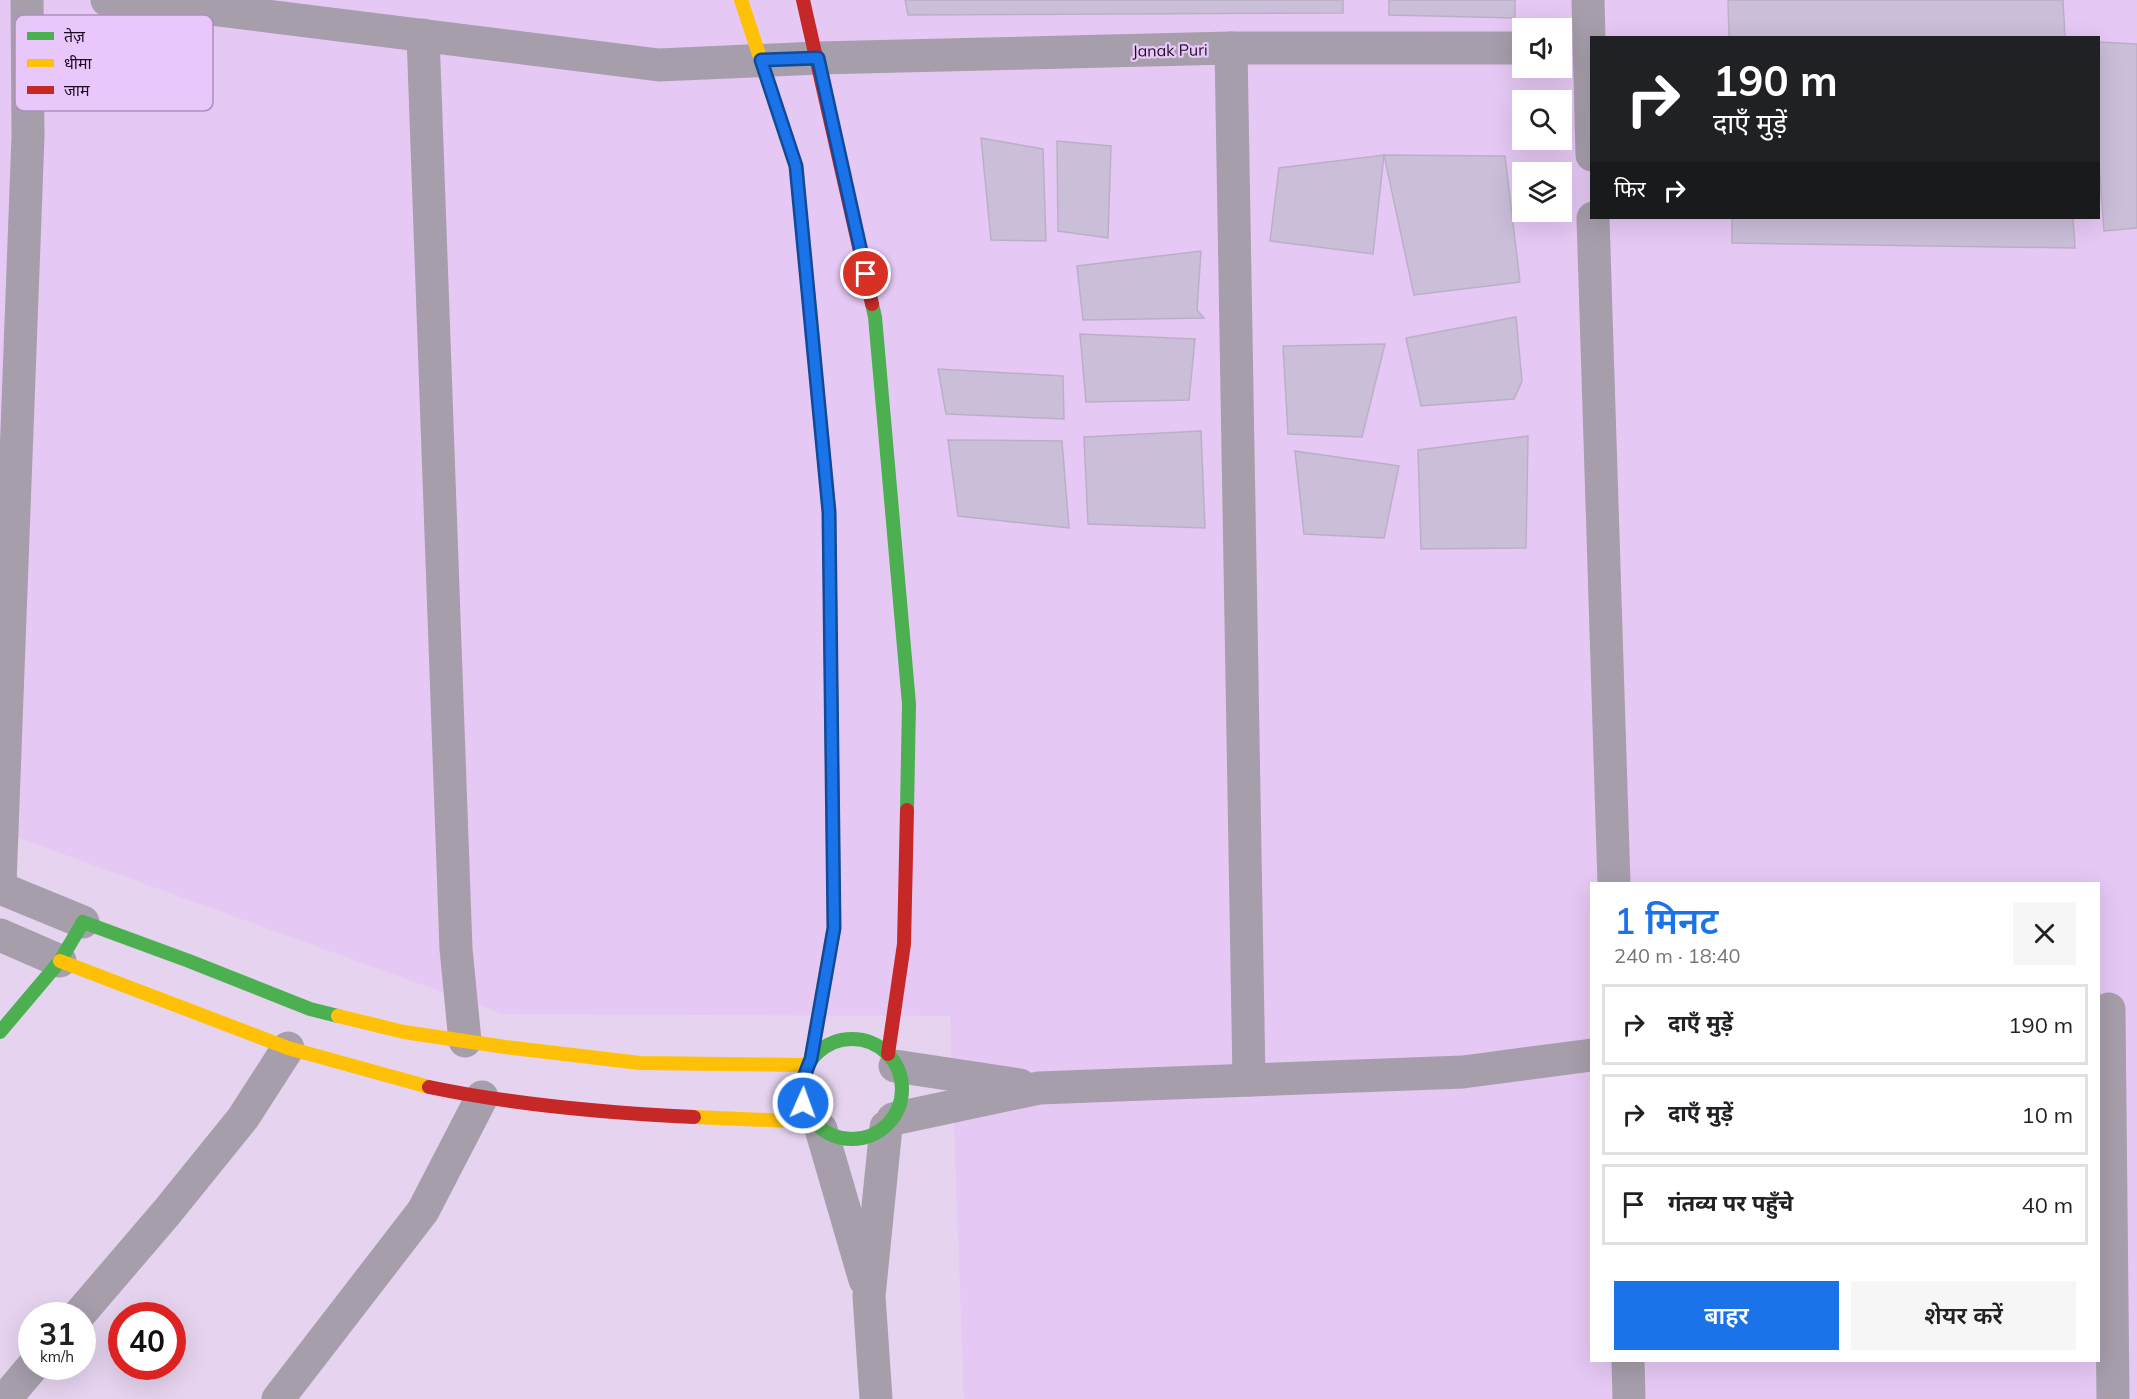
<!DOCTYPE html>
<html lang="hi">
<head>
<meta charset="utf-8">
<style>
  :root { --surface:#fff; --page:#f6f6f6; --text:#202124; --muted:#757577; --line:#e0e0e0; --accent:#1a73e8 }
  body { margin:0; font-family:Mulish,"Noto Sans Devanagari",sans-serif; background:var(--page); color:var(--text); height:100vh; display:flex; flex-direction:column; font-size:22px; white-space:nowrap }
  * { box-sizing:border-box; margin:0 }
  p { font-size:20px; color:var(--muted) }
  .icon { flex:none; width:33px; height:33px; fill:none; stroke:currentColor; stroke-width:2; stroke-linecap:round; stroke-linejoin:round }
  .map { position:relative; flex:1; overflow:hidden }
  .drawer { position:absolute; left:1590px; top:882px; width:510px; height:480px; display:flex; flex-direction:column; background:var(--surface); border-radius:0px; box-shadow:0 6px 24px #0002 }
  .drawer>* { flex:none }
  .hud { position:absolute; left:1590px; top:36px; width:510px; height:183px; border-radius:0px; box-shadow:0 6px 24px #0002; background:#202124; color:#fff; overflow:hidden }
  .controls { position:absolute; left:1512px; top:18px; display:grid; gap:12px }
  .controls a { display:grid; place-items:center; width:60px; height:60px; border-radius:0px; background:var(--surface); box-shadow:0 6px 24px #0002; font-size:30px }
  .speed { position:absolute; left:18px; top:1302px; display:flex; gap:12px; font-size:30px; font-weight:700; text-align:center }
  .speed>* { display:grid; place-content:center; width:78px; height:78px; border-radius:50%; background:var(--surface); box-shadow:0 6px 24px #0002; line-height:1 }
  .speed small { font-size:15px; font-weight:400 }
  .speed .limit { border:9px solid #d22; background:#fff; color:#111 }
  .pin { position:absolute; display:grid; place-items:center; width:51px; height:51px; color:#fff; margin:-26px; border:3px solid #fff; border-radius:50%; box-shadow:0 2px 6px #0007 }
  .me { position:absolute; width:66px; margin:-33px; rotate:2deg; stroke-linejoin:round; filter:drop-shadow(0 0 4px #0008) }
  .turn { display:flex; align-items:center; gap:21px; height:126px; padding:0 24px; font-size:27px }
  .turn .icon { width:78px; height:78px; stroke-width:2.5 }
  .turn b { display:block; font-size:42px; line-height:51px }
  .then { display:flex; align-items:center; height:57px; padding:0 24px; background:#0003; gap:12px; font-size:22px }
  .round { display:grid; place-items:center; flex:none; width:63px; height:63px; border-radius:0px; background:var(--page) }
  .head { display:flex; align-items:center; justify-content:space-between; height:102px; padding:0 24px }
  h1 { font-size:36px; font-weight:600; line-height:45px; color:var(--accent) }
  .primary-button { display:flex; gap:12px; margin-top:auto; padding:12px 24px }
  .primary-button a { flex:1; height:69px; border-radius:0px; background:var(--accent); color:#fff; font-size:24px; font-weight:600; line-height:69px; text-align:center }
  .primary-button a+a { background:var(--page); color:var(--text) }
  ul { padding:0; list-style:none }
  li { display:flex; align-items:center; gap:18px; height:81px; margin:0 12px 9px; padding:0 12px; border:3px solid var(--line); border-radius:0px }
  li div { flex:1 }
  li b { display:block; font-size:22px }
  li em { font-style:normal }
  .map>svg:first-child { display:block }
  .built { fill:#e5c8f4; fill-rule:evenodd }
  .building { fill:#cabed9; stroke:#bbafc8; stroke-width:1.5 }
  .lines { fill:none; stroke-linecap:round; stroke-linejoin:round }
  .street { stroke:#a69eaa; stroke-width:33 }
  .fast { stroke:#4caf50; stroke-width:14 }
  .slow { stroke:#ffc107; stroke-width:14 }
  .jam { stroke:#c62828; stroke-width:14 }
  .route-casing { stroke:#114b97; stroke-width:15 }
  .route { stroke:#1a73e8; stroke-width:10 }
  .labels { text-anchor:middle; dominant-baseline:central; stroke-width:4.5; stroke-linejoin:round; paint-order:stroke }
  .street-label { font-size:16px; fill:#1d0d24; stroke:#eac7fb }
  .key { fill:#eac7fb; stroke:#ac8fba; stroke-width:1.5 }
  .key-label { font-size:16px; fill:#1d0d24 }
</style>
</head>
<body>
<div class="map">
<svg width="2137" height="1399" viewBox="0 0 2137 1399">
  <rect width="100%" height="100%" fill="#e6d3ef"/>
  <path class="built" d="M0,0h2137v1399h-1173l-14,-383 -448,-2 -502,-183zM1522,28h40v40h-40zM1592,38h506v180h-506zM1522,100h40v40h-40zM1522,172h40v40h-40zM1592,884h506v476h-506z"/>
  <g class="building">
    <path d="M905,0h438v13l-435,2z"/>
    <path d="M1389,0h126v18l-126,-3z"/>
    <path d="M1728,0h335l2,38h-336z"/>
    <path d="M2098,42l39,2v184l-33,3 -6,-79z"/>
    <path d="M981,138l62,11 3,92 -55,-1z"/>
    <path d="M1057,141l54,5 -3,92 -50,-7z"/>
    <path d="M1384,155l-11,99 -103,-13 9,-73z"/>
    <path d="M1384,155l121,1 15,126 -106,13z"/>
    <path d="M1732,218h341l2,30 -343,-5z"/>
    <path d="M1201,251l-4,59 7,8 -121,2 -6,-54z"/>
    <path d="M1516,317l6,64 -8,18 -93,7 -15,-68z"/>
    <path d="M1080,334l115,5 -6,61 -103,2z"/>
    <path d="M1385,344l-23,93 -74,-3 -5,-88z"/>
    <path d="M938,369l125,7 1,43 -118,-5z"/>
    <path d="M1201,431l4,97 -117,-4 -4,-87z"/>
    <path d="M1528,436l-2,112 -105,1 -3,-99z"/>
    <path d="M948,440l114,1 7,87 -111,-12z"/>
    <path d="M1295,451l104,15 -15,72 -80,-4z"/>
  </g>
  <g class="lines">
    <g class="street">
      <path d="M107,0l63,4 489,61 159,-7 413,-10h291"/>
      <path d="M1588,0l4,155"/>
      <path d="M423,35l33,914 9,92"/>
      <path d="M1231,48l18,1032"/>
      <path d="M1593,218l21,666"/>
      <path d="M0,884l28,-748 -1,-136"/>
      <path d="M0,888l83,34"/>
      <path d="M0,935l60,26"/>
      <path d="M2109,1009l4,390"/>
      <path d="M895,1066l125,19"/>
      <path d="M893,1119l146,-31 424,-16 129,-17"/>
      <path d="M821,1129l44,151"/>
      <path d="M78,1316l89,-104 76,-94 45,-70"/>
      <path d="M1628,1360l1,39"/>
      <path d="M5,1399l28,-33"/>
      <path d="M278,1399l145,-188 59,-114"/>
      <path d="M876,1399l-7,-103 17,-169"/>
    </g>
    <g class="fast">
      <path d="M872,304l3,13 34,387 -2,106"/>
      <path d="M822,437l7,75 5,416 -3,15"/>
      <path d="M0,1032l60,-71 23,-39 106,39 121,48 28,7"/>
      <circle cx="852" cy="1089" r="50"/>
    </g>
    <g class="slow">
      <path d="M741,0l55,166 26,271"/>
      <path d="M60,961l228,87 141,39"/>
      <path d="M338,1016l66,16 101,15 135,16 169,2"/>
      <path d="M811,1059l20,-116"/>
      <path d="M694,1117l119,5"/>
    </g>
    <g class="jam">
      <path d="M803,0l69,304"/>
      <path d="M888,1054l16,-110 3,-134"/>
      <path d="M429,1087c86,18 178,26 265,30"/>
    </g>
  </g>
  <g class="lines">
    <g class="route-casing">
      <path id="route" d="M803,1103c-2,-18 1,-28 8,-44l23,-131 -5,-416 -33,-346 -35,-106 57,-2 48,216"/>
    </g>
    <use href="#route" class="route"/>
  </g>
  <g class="labels">
    <g class="street-label">
      <text transform="translate(1170 50) rotate(-1)">Janak Puri</text>
    </g>
  </g>
  <rect x="15" y="15" width="198" height="96" rx="9" class="key"/>
  <rect x="27" y="32" width="27" height="8" fill="#4caf50"/>
  <rect x="27" y="59" width="27" height="8" fill="#ffc107"/>
  <rect x="27" y="86" width="27" height="8" fill="#c62828"/>
  <g class="key-label">
    <text x="64" y="42">तेज़</text>
    <text x="64" y="69">धीमा</text>
    <text x="64" y="96">जाम</text>
  </g>
</svg>
<div class="controls">
<a><svg class="icon" aria-label="sound" viewBox="0 0 24 24"><path d="M4 9h4l5-4v14l-5-4H4zM17 9q2 3 0 6"/></svg></a>
<a><svg class="icon" aria-label="search" viewBox="0 0 24 24"><circle cx="10" cy="10" r="6"/><path d="M15 15l6 6"/></svg></a>
<a><svg class="icon" aria-label="layers" viewBox="0 0 24 24"><path d="M12 4l9 5-9 5-9-5zM3 14l9 5 9-5"/></svg></a>
</div>
<div class="speed"><div>31<small>km/h</small></div><div class="limit">40</div></div>
<div class="pin" style="left:866px;top:274px;background:#d93025"><svg class="icon" aria-label="arrive" viewBox="0 0 24 24"><path d="M6 21V4h12l-3 4 3 4H6"/></svg></div>
<svg class="me" style="left:803px;top:1103px" viewBox="-20 -20 40 40"><circle r="17" fill="#1a73e8" stroke="#fff" stroke-width="3"/><path d="M0-11L8 9 0 5-8 9z" fill="#fff"/></svg>
<div class="hud">
<div class="turn"><svg class="icon" aria-label="right" viewBox="0 0 24 24"><path d="M7 20v-9h11M14 6l5 5-5 5"/></svg><div><b>190 m</b>दाएँ मुड़ें</div></div>
<div class="then">फिर<svg class="icon" aria-label="right" viewBox="0 0 24 24"><path d="M7 20v-9h11M14 6l5 5-5 5"/></svg></div>
</div>
<section class="drawer">
<div class="head"><div><h1>1 मिनट</h1><p>240 m · 18:40</p></div><a class="round"><svg class="icon" aria-label="close" viewBox="0 0 24 24"><path d="M6 6l12 12M18 6L6 18"/></svg></a></div>
<ul>
<li><svg class="icon" aria-label="right" viewBox="0 0 24 24"><path d="M7 20v-9h11M14 6l5 5-5 5"/></svg><div><b>दाएँ मुड़ें</b></div><em>190 m</em></li>
<li><svg class="icon" aria-label="right" viewBox="0 0 24 24"><path d="M7 20v-9h11M14 6l5 5-5 5"/></svg><div><b>दाएँ मुड़ें</b></div><em>10 m</em></li>
<li><svg class="icon" aria-label="arrive" viewBox="0 0 24 24"><path d="M6 21V4h12l-3 4 3 4H6"/></svg><div><b>गंतव्य पर पहुँचे</b></div><em>40 m</em></li>
</ul>
<div class="primary-button"><a>बाहर</a><a>शेयर करें</a></div>
</section>
</div>
</body>
</html>
